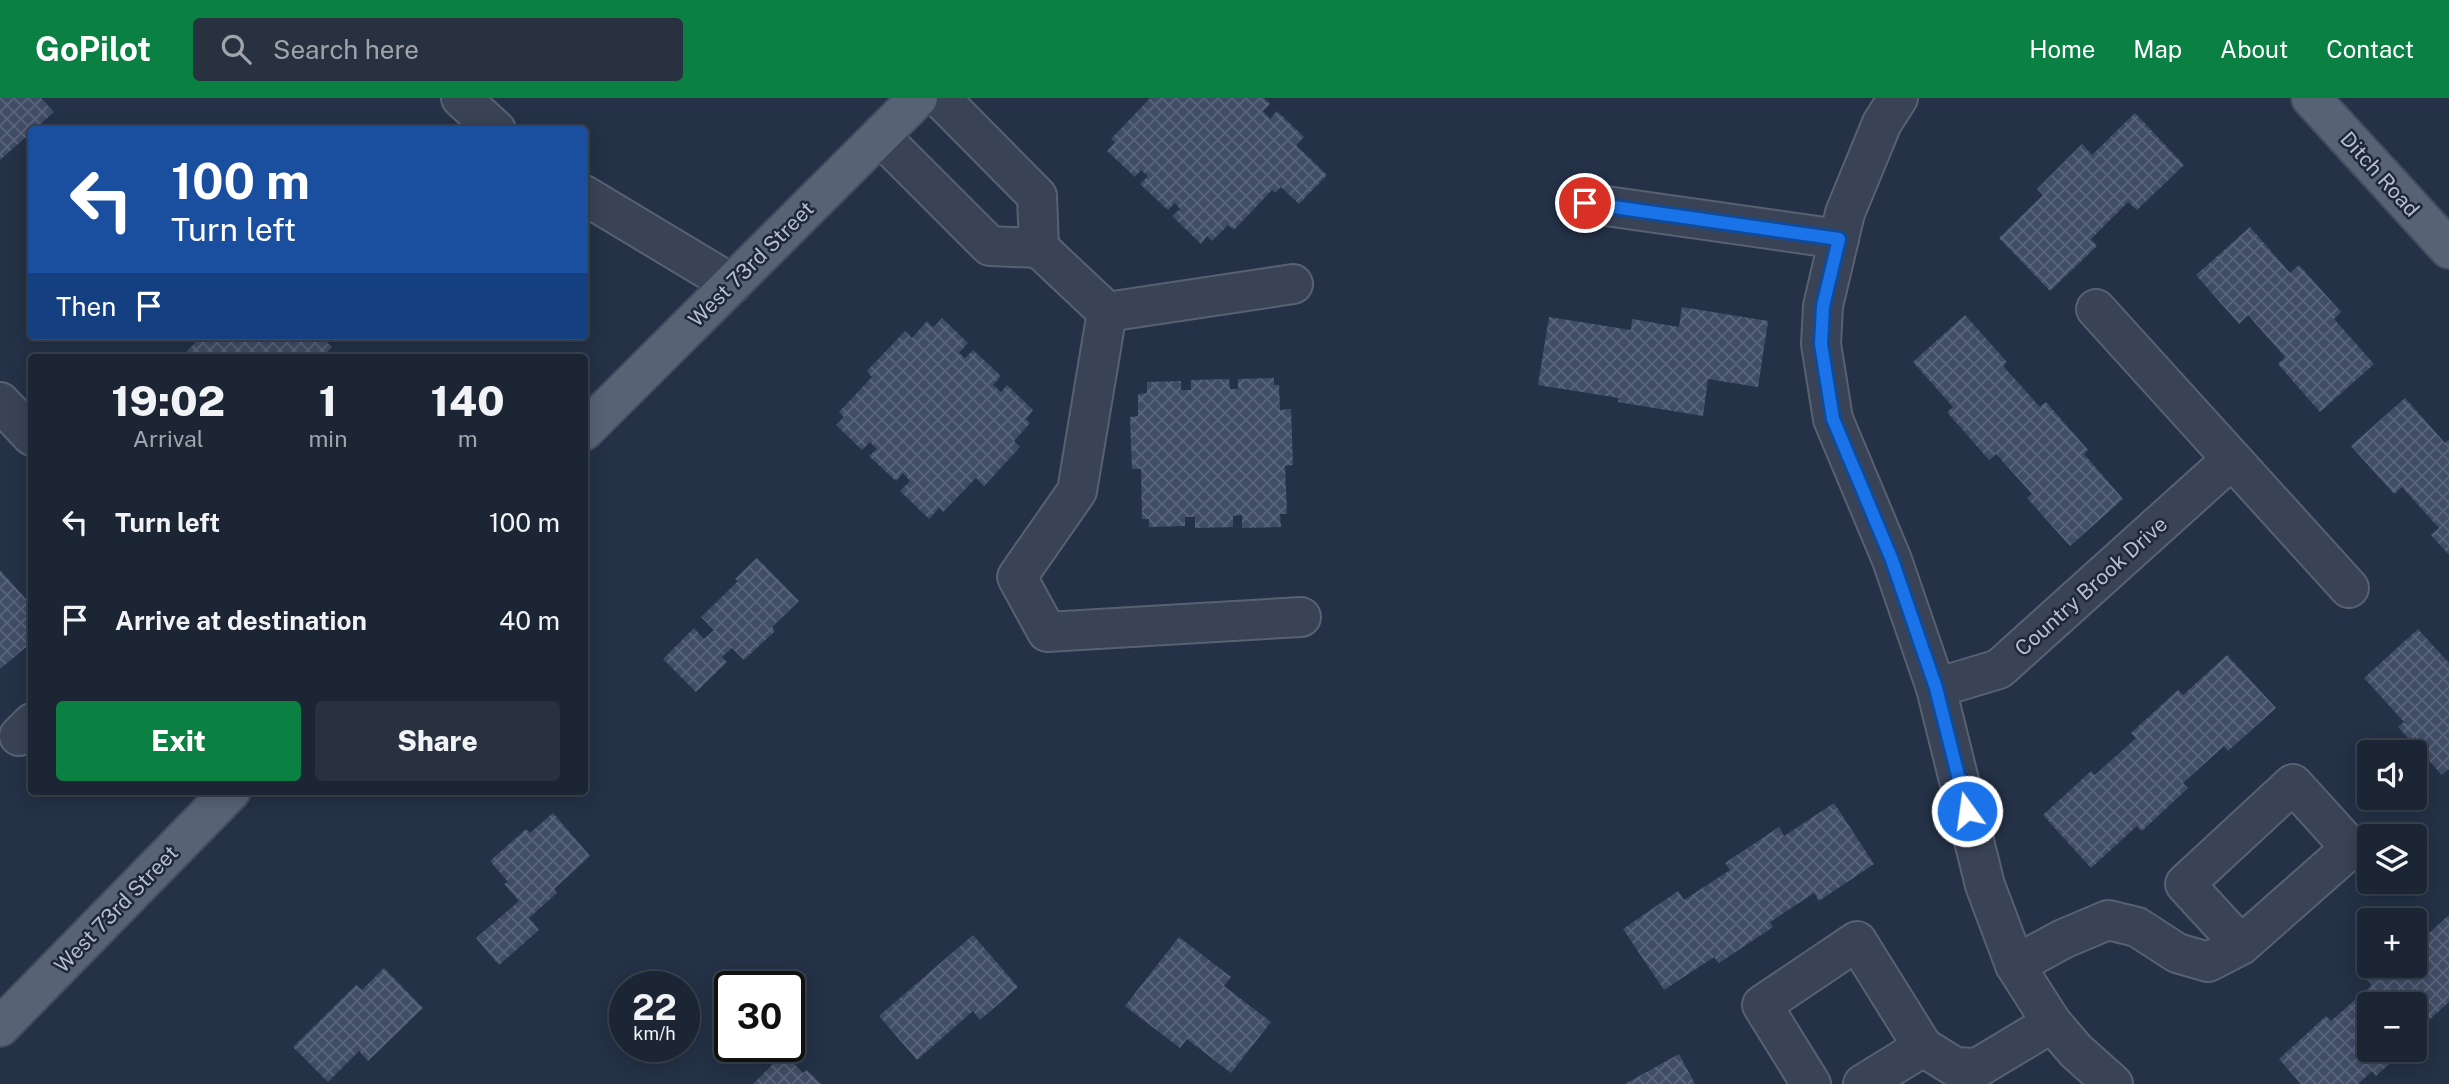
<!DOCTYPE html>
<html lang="en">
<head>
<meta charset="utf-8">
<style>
  :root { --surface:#1b2534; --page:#283140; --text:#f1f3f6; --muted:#a0a5ac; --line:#39424f; --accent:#0b8043 }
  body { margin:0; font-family:"Public Sans",sans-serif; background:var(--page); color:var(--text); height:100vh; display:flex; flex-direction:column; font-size:26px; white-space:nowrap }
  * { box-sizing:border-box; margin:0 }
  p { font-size:23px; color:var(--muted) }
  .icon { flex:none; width:38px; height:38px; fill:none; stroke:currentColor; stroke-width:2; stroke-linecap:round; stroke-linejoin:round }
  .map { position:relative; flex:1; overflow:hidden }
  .details { position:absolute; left:28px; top:256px; width:560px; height:441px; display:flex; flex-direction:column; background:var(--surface); border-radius:7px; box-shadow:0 4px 18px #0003,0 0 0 2px var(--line) }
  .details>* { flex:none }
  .top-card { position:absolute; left:28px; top:28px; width:560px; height:214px; border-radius:7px; box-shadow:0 4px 18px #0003,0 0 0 2px var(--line); background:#1a4fa0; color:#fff; overflow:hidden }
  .fabs { position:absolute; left:2357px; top:642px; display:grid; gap:14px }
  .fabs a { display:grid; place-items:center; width:70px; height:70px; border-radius:7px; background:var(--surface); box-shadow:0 4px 18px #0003,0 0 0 2px var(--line); font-size:35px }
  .speed { position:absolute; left:609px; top:873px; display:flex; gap:14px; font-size:35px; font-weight:700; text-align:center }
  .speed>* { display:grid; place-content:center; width:91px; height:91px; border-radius:50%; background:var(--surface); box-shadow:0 4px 18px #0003,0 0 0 2px var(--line); line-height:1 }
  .speed small { font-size:18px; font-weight:400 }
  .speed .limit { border:4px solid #111; border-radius:10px; background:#fff; color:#111 }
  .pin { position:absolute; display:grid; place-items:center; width:60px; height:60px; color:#fff; margin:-30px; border:4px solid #fff; border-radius:50%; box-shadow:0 2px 7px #0007 }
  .me { position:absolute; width:77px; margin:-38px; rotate:346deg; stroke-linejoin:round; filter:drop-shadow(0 0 5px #0008) }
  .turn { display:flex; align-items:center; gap:24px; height:147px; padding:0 28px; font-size:32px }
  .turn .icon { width:91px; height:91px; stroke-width:2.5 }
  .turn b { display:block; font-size:49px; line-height:60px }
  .then { display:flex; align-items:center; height:66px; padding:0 28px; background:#0003; gap:14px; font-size:26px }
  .eta { display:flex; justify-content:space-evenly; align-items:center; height:119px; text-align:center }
  .eta b { font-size:42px; font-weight:800; line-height:49px }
  .primary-button { display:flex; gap:14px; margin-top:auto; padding:14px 28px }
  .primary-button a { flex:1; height:80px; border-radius:7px; background:var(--accent); color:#fff; font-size:28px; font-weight:800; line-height:80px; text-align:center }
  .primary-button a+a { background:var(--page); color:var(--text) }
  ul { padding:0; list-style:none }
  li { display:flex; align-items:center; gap:21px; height:98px; padding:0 28px }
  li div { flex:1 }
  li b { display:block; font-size:26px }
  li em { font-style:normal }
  header { display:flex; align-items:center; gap:42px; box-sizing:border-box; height:98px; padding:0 35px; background:var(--accent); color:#fff }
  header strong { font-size:33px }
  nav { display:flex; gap:38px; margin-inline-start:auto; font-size:24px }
  .search { width:490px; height:63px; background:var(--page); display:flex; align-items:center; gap:18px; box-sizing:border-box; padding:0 24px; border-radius:7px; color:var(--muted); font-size:26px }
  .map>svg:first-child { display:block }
  .building { fill:url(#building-cross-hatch) }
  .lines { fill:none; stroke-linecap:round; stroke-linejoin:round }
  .minor-casing { stroke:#586172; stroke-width:42 }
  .major-casing { stroke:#434c5e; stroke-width:42 }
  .minor { stroke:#394355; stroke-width:38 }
  .major { stroke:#576275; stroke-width:38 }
  .route-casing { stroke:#114b97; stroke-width:18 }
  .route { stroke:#1a73e8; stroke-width:12 }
  .labels { text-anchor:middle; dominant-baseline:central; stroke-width:5; stroke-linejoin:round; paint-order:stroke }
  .street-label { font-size:21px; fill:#b7bece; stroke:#1e283a }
</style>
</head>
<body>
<header>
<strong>GoPilot</strong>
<div class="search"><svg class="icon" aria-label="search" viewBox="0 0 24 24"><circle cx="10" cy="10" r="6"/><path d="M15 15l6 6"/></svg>Search here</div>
<nav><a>Home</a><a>Map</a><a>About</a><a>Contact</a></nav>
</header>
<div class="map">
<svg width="2449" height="986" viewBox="0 0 2449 986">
  <defs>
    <pattern id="building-cross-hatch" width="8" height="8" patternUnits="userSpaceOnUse" patternTransform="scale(1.75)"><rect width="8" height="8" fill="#414d66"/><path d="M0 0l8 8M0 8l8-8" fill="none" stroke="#5a657b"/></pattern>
  </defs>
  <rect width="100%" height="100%" fill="#243146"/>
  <g class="building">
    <path d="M0,0h41l13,14 -54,48z"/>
    <path d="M1150,0h114l6,6 -7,7 7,8 7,-8 27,26 -8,8 31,30 -28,29 -18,-17 -6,6 -3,-3 -38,40 -6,-5 -16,16 -5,-5 -6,8 -29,-28 8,-7 -5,-6 -7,7 -28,-26 8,-8 -7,-6 -6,7 -28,-26 8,-9 -4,-3z"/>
    <path d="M2135,15l49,52 -47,45 -9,-8 -37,37 6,7 -47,45 -51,-53 44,-43 -6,-6 45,-45 10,11z"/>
    <path d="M2250,129l40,46 9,-8 42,47 -7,7 40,45 -54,48 -42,-48 7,-7 -37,-42 -9,9 -43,-49z"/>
    <path d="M1682,209l86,14 -10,66 -50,-8 -5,37 -85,-14 1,-4 -81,-13 11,-68 82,13 1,-11 47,8z"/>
    <path d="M1965,217l42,47 -4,4 37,41 6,-5 42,48 -4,4 39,45 -53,47 -43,-48 5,-4 -36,-40 -7,6 -42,-48 6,-5 -40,-45z"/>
    <path d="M942,220l26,25 -9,10 6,5 8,-8 28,26 -8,9 8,7 6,-7 26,25 -7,9 4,4 -16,18 6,6 -36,39 -8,-8 -33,34 -4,-4 -10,11 -29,-28 10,-10 -7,-8 -7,8 -27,-25 8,-7 -7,-7 -8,8 -26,-25 8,-8 -5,-5 33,-35 -5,-6 38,-40 7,7 15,-17 6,7z"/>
    <path d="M202,238h119l11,11 -10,10h-59l-3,-3 -4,3h-75z"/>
    <path d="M1274,280v7h5l1,25 11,-1 2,56 -8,1 2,48h-7l1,13 -39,1v-13l-9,1v11l-38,1v-11h-10v9l-36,1v-8h-7l-1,-50h-9l-2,-52 8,-1v-22l9,-1v-11l34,-1v9h10v-10l38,-1 1,10h8v-10z"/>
    <path d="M2405,300l40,45 4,-4v116l-18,-20 8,-7 -37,-41 -8,7 -43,-48z"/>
    <path d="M757,460l42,43 -27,26 3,4 -31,29 -12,-12 -10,9 5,5 -31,30 -33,-33 31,-31 10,11 10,-9 -13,-13 37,-36 -3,-2z"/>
    <path d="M0,472l32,36v36l-32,27z"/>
    <path d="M2418,531l31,34v106l-7,6 -44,-48 6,-5 -40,-44z"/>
    <path d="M2227,557l49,53 -48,43 -4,-5 -41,37 5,5 -46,43 -5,-5 -46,42 -48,-53 48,-44 4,4 41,-37 -5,-5 47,-43 5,5z"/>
    <path d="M1834,705l40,61 -55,37 -5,-8 -44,29 3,5 -54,36 -5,-6 -50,33 -41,-61 55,-38 6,9 46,-30 -5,-7 54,-36 5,9z"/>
    <path d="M553,715l37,43 -36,33 3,4 -28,25 10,12 -40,35 -23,-27 43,-37 -15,-17 4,-2 -18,-21 36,-32 4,4z"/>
    <path d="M2449,817v87l-30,27 4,5 -8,7v-37h-45v46h35l-29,26 -4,-5 -14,13h-57l-22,-25 47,-43 5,5 41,-36 -6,-6 15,-13h34v-30l5,5z"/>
    <path d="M973,837l45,52 -38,33 -7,-9 -56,49 -38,-44z"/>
    <path d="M1179,839l52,40 -7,9 47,36 -40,51 -44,-34 -7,9 -55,-42z"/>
    <path d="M384,870l39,40 -55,53 -9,-10 -31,31 -35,-35 63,-62 6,5z"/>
    <path d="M784,955l19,20 4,-3 14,14h-68z"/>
    <path d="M1679,956l16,30h-70z"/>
  </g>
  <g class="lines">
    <g class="minor-casing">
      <g id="minor">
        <path d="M461,0l35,32"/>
        <path d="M1898,0l-16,25 -37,90 -22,93 -2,38 12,75 59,141 44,128 49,197 30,80 37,58 24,28 37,33"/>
        <path d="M880,38l110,110 49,2 -2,-52 -97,-98"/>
        <path d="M584,97l148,89"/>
        <path d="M1585,105l254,36"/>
        <path d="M1039,150l68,64 186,-28"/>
        <path d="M2096,211l253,279"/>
        <path d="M1107,214l-30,179 -60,86 30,55 254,-15"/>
        <path d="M0,304l32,34"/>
        <path d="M1936,590l63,-19 233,-210"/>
        <path d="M19,638l13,-13"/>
        <path d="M2293,686l58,64 -110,97 -56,-61z"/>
        <path d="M2015,867l48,-26 45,-19 29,7 40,26 31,9 33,-17"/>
        <path d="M1923,949l32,20 22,1 75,-45"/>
        <path d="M1811,986l-49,-79 95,-64 66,106 -60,37"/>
      </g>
    </g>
    <g class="major-casing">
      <g id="major">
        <path d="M2311,0l138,151"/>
        <path d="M584,333l334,-333"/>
        <path d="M0,929l231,-236"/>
      </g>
    </g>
    <use href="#minor" class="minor"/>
    <use href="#major" class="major"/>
  </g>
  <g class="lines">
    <g class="route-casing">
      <path id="route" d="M1585,105l254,36 -16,67 -2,38 12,75 59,141 44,128 31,123"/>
    </g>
    <use href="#route" class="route"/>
  </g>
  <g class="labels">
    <g class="street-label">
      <text transform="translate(2380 76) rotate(48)">Ditch Road</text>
      <text transform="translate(751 166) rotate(-45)">West 73rd Street</text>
      <text transform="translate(2091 488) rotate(-42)">Country Brook Drive</text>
      <text transform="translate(116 811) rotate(-46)">West 73rd Street</text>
    </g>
  </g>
</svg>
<div class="fabs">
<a><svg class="icon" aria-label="sound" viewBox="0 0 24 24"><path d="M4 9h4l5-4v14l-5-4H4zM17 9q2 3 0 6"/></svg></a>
<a><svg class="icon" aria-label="layers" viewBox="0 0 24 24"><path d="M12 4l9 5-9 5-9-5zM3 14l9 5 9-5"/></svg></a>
<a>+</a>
<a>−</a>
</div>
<div class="speed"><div>22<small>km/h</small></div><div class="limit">30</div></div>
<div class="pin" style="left:1585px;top:105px;background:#d93025"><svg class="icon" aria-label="arrive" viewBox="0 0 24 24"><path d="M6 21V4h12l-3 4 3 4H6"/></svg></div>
<svg class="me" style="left:1967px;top:713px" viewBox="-20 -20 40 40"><circle r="17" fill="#1a73e8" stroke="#fff" stroke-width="3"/><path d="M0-11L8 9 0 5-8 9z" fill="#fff"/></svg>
<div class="top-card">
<div class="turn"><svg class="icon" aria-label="left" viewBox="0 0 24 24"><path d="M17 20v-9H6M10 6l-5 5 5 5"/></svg><div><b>100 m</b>Turn left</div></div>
<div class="then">Then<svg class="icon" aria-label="arrive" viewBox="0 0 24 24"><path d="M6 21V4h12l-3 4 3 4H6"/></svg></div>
</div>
<section class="details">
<div class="eta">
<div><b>19:02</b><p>Arrival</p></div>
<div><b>1</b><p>min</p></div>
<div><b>140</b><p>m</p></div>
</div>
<ul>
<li><svg class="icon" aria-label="left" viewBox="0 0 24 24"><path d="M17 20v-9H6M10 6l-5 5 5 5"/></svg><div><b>Turn left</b></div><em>100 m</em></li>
<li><svg class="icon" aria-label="arrive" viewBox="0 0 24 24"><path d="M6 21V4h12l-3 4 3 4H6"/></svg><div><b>Arrive at destination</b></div><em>40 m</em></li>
</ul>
<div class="primary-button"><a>Exit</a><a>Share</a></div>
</section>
</div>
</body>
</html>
